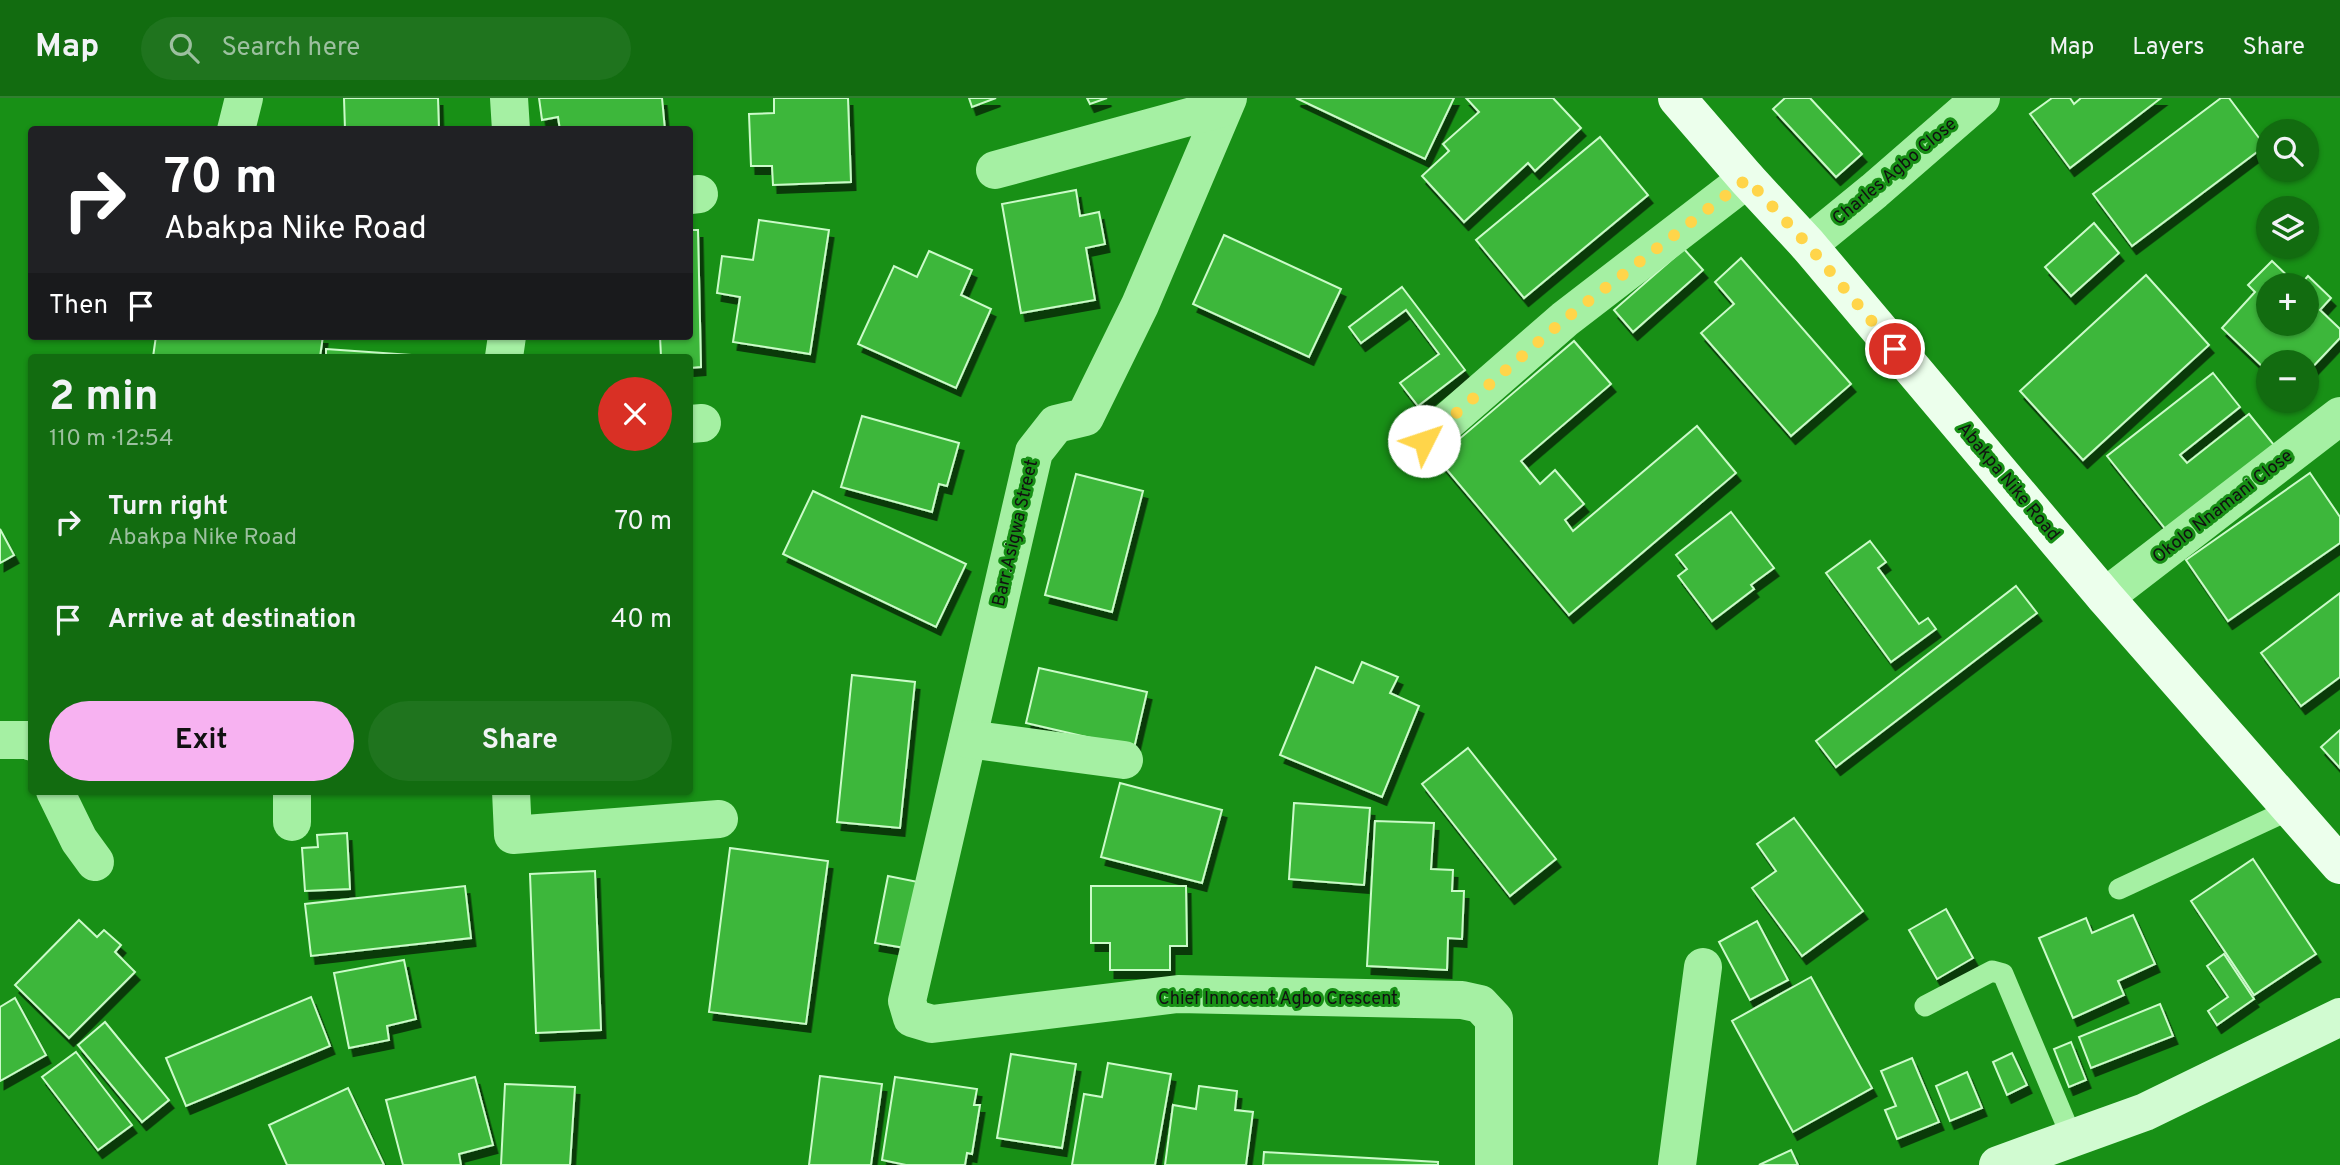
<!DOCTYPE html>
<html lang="en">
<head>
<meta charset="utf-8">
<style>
  :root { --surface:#126c10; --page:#1f741e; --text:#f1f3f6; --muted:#9cc09f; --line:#317f30; --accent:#f7b2f1 }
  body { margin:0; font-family:Overpass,sans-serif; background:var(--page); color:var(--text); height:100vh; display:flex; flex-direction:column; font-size:26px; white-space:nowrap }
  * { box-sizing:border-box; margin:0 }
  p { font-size:23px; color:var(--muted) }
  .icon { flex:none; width:38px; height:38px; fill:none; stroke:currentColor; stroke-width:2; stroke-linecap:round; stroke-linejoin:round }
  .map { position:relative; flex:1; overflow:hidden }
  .details { position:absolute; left:28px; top:256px; width:665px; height:441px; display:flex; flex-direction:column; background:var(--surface); border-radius:7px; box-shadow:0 2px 5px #0004 }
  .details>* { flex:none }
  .top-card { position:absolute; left:28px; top:28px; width:665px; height:214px; border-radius:7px; box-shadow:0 2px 5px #0004; background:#202124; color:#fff; overflow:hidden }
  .controls { position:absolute; left:2256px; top:21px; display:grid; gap:14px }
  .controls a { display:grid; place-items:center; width:63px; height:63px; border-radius:50%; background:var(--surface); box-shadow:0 2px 5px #0004; font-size:35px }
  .pin { position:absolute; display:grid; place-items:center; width:60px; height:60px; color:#fff; margin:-30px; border:4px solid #fff; border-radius:50%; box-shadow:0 2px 7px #0007 }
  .me { position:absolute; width:77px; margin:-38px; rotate:49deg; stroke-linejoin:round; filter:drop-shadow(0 0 5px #0008) }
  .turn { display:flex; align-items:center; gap:24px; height:147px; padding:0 21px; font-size:32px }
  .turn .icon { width:91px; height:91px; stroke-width:2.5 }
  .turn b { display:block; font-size:49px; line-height:60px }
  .then { display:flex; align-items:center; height:66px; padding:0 21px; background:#0003; gap:14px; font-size:26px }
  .round { display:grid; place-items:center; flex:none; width:74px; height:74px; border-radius:37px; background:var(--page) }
  .summary { display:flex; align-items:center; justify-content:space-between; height:119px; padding:0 21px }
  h1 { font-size:42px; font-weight:700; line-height:52px }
  .cta { display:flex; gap:14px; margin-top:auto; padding:14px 21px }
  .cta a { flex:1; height:80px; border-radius:42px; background:var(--accent); color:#111; font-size:28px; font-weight:700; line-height:80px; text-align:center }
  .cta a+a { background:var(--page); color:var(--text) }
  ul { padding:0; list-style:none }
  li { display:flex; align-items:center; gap:21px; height:98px; padding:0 21px }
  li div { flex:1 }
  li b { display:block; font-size:26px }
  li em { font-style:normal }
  header { display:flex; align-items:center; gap:42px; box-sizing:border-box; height:98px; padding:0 35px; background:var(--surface); border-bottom:2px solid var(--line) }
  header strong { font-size:33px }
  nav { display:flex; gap:38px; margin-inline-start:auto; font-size:24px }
  .search { width:490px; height:63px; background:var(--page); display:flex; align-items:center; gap:18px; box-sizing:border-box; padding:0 24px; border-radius:38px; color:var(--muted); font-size:26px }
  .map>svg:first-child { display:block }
  .building { fill:#3eb73a; stroke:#cbfbc9; stroke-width:2; filter:url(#shadow) }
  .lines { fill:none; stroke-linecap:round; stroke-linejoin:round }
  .service { stroke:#a5f0a3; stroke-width:21 }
  .minor { stroke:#a5f0a3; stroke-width:38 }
  .secondary { stroke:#d1fbd1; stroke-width:38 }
  .primary { stroke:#ecffec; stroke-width:38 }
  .route { stroke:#ffd54a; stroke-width:12; stroke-dasharray:0 21.6 }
  .labels { text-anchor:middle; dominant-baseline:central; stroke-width:6; stroke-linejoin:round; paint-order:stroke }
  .street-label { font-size:18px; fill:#111; stroke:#189016 }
</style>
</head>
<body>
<header>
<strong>Map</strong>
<div class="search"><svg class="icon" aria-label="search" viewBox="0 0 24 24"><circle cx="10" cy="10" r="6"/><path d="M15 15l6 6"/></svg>Search here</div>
<nav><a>Map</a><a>Layers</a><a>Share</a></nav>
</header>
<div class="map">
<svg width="2340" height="1067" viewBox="0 0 2340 1067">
  <defs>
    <filter id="shadow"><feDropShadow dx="4.5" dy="8" stdDeviation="0" flood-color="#0009"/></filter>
  </defs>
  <rect width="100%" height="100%" fill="#189016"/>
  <g class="building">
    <path d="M344,0h94l1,32h-94z"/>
    <path d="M539,0h123l3,32h-105l-2,-13 -16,3z"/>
    <path d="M774,0h74l3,84 -78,3 -1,-19h-21l-2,-52 25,-1z"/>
    <path d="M969,0h27l-24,9z"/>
    <path d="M1087,0h20l-17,6z"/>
    <path d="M1296,0h158l-29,61z"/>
    <path d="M1466,0h87l28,30 -46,43 -7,-8 -64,59 -42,-46 27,-25 -6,-7 36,-32z"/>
    <path d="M1785,0h25l52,56 -26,23 -63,-68z"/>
    <path d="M2052,0h18l4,6 7,-6h80l-91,70 -40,-54z"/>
    <path d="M2221,0h8l36,48 -133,100 -39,-52z"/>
    <path d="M1600,39l48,58 -124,103 -48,-58z"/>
    <path d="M1076,92l4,26 19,-4 6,32 -19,4 9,52 -74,13 -19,-109z"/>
    <path d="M759,122l70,10 -19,124 -77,-12 7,-45 -23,-4 5,-37 31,4z"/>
    <path d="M2094,125l25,30 -48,43 -26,-29z"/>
    <path d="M690,132h8l3,137 -11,1v-11h-29l-1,-21h30z"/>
    <path d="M1224,137l117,54 -32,68 -116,-53z"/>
    <path d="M1684,151l19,21 -70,62 -19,-22z"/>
    <path d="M929,153l43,19 -11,25 30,14 -35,79 -98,-44 36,-78 23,11z"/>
    <path d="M1741,160l110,126 -60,52 -90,-103 33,-29 -19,-22z"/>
    <path d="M2272,163l25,24h-29v39h38v-39h-6l8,-9 23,22 -11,12 20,19v9l-34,36v-12h-38v10l-46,-44 33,-36 -7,-7z"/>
    <path d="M2146,177l63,70 -126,115 -63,-69z"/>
    <path d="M1402,189l63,83 -47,36 -18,-23 39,-29 -33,-44 -45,33 -12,-16z"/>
    <path d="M156,238h167l-3,21h-167z"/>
    <path d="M1574,243l37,43 -90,77 19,23 15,-14 29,34 -19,16 8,11 124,-105 39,47 -167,142 -132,-157z"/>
    <path d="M326,251l114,8h-114z"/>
    <path d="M2213,275l27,34 -60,48 7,8 62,-49 25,31 -107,86 -60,-75z"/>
    <path d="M862,318l97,27 -12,43 -8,-2 -7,28 -91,-25z"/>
    <path d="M2310,375l30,44v26l-112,78 -42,-61z"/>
    <path d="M1076,376l67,17 -31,121 -67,-17z"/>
    <path d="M813,393l153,73 -30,63 -153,-73z"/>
    <path d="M1731,414l43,56 -23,17 3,4 -42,32 -34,-45 9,-7 -11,-14z"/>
    <path d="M0,431l14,26 -14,8z"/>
    <path d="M1870,443l16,21 -8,6 41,56 9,-6 8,11 -45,33 -65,-89z"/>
    <path d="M2016,488l21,27 -201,154 -20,-26z"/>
    <path d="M2340,495v84l-39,29 -40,-53z"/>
    <path d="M1362,564l36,15 -8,16 29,13 -37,91 -102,-42 36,-88 37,16z"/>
    <path d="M1039,570l108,24 -13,56 -108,-25z"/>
    <path d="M852,577l63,7 -15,146 -63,-6z"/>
    <path d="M2340,632v38l-19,-21z"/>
    <path d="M1468,650l88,111 -46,37 -88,-112z"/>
    <path d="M1120,685l102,27 -20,73 -101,-26z"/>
    <path d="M1294,705l76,5 -6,77 -75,-6z"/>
    <path d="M1794,720l69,93 -61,45 -50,-68 24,-17 -19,-27z"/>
    <path d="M1375,723l59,2 -3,46 22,1 -1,21h12l-2,48 -14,-1 -1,32 -80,-4z"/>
    <path d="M347,735l3,56 -45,2 -3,-43 16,-1 -1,-12z"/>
    <path d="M730,750l98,13 -22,163 -97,-12z"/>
    <path d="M2253,761l63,95 -62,41 -63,-94z"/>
    <path d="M595,773l6,159 -65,3 -6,-159z"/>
    <path d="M888,778l30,6 -13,66 -30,-5z"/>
    <path d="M465,788l6,52 -160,18 -6,-52z"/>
    <path d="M1091,788h95l1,60h-17v24h-60v-27h-19z"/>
    <path d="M1946,811l27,49 -36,21 -28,-49z"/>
    <path d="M2133,817l22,49 -37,17 6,14 -51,23 -34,-80 47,-20 6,15z"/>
    <path d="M79,822l18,17 7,-7 17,15 -6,7 20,20 -66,66 -54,-53z"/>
    <path d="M1757,823l31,59 -38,20 -31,-58z"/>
    <path d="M2224,856l30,45 -37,26 -9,-14 20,-14 -21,-31z"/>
    <path d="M404,862l12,59 -29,7 2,14 -40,8 -15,-75z"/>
    <path d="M1811,879l61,111 -79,44 -61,-111z"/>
    <path d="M311,899l19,49 -144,60 -20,-48z"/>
    <path d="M15,900l31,57 -46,26v-74z"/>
    <path d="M2160,906l13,32 -82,32 -12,-31z"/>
    <path d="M105,924l64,78 -27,22 -64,-77z"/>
    <path d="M2071,944l15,38 -17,7 -15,-38z"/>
    <path d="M76,954l56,73 -34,25 -56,-73z"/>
    <path d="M2012,955l15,32 -20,10 -14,-33z"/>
    <path d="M1011,956l65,10 -14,84 -65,-10z"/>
    <path d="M1912,960l27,64 -42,17 -12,-29 11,-4 -15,-35z"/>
    <path d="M1108,965l63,11 -16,91h-83l12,-71 18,3z"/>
    <path d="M1967,974l15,36 -32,13 -14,-35z"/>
    <path d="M820,978l62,8 -11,81h-62z"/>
    <path d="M475,979l18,68 -34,9 2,11h-58l-17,-65z"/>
    <path d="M895,979l82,12 -3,16h6l-8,49 -5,-1 -2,12h-59l-24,-5z"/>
    <path d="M505,986l70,3 -5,78h-69z"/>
    <path d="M1199,988l38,5 -2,19 18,2 -7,53h-81l8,-60 23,4z"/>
    <path d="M348,990l36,77h-97l-18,-40z"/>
    <path d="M1791,1052l7,15h-39z"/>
    <path d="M1264,1054l174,10v3h-175z"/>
  </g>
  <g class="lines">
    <g class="service">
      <path d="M2119,791l172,-80"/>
      <path d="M1925,908l67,-35 11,3 69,164"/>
    </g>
    <g class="minor">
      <path d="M509,0l2,32"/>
      <path d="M1228,0l-88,207 -55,112 -29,7 -22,28 -127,549 5,17 20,6 246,-30 284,6 18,4 14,15v146"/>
      <path d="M236,32l8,-32"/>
      <path d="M995,72l227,-62"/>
      <path d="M690,97l9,-1"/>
      <path d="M1808,147l66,-54 107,-93"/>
      <path d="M504,259l3,-21"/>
      <path d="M690,326l12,-1"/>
      <path d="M1425,343l140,-122 182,-140"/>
      <path d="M2105,499l235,-181"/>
      <path d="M968,641l156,21"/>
      <path d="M0,642h30l2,2"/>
      <path d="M55,693l24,49 16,22"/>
      <path d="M511,693l2,44 206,-16"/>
      <path d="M292,724v-31"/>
      <path d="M1677,1067l26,-198"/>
    </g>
    <path class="secondary" d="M1998,1067l147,-53 195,-95"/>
    <path class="primary" d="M1677,0l70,81 61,66 297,352 235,268"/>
  </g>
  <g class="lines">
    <path class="route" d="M1424,343l141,-122 182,-140 61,66 87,104"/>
  </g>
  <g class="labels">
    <g class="street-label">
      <text transform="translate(1895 74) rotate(-40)">Charles Agbo Close</text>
      <text transform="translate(2008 384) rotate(50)">Abakpa Nike Road</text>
      <text transform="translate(2223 409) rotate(-38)">Okolo Nnamani Close</text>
      <text transform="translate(1016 435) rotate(-77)">Barr.Asigwa Street</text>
      <text x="1278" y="901">Chief Innocent Agbo Crescent</text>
    </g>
  </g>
</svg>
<div class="controls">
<a><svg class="icon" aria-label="search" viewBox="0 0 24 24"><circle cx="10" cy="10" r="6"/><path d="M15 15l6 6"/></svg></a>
<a><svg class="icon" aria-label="layers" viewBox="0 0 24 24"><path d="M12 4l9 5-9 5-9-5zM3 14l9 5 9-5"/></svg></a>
<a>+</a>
<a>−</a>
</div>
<div class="pin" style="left:1895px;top:251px;background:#d93025"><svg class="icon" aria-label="arrive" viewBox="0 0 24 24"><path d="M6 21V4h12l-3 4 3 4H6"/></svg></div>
<svg class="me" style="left:1424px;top:343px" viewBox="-20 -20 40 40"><circle r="19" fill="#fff"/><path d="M0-13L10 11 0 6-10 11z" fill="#ffd54a"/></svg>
<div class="top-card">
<div class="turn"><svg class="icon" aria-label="right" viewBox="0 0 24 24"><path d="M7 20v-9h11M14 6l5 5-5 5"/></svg><div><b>70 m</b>Abakpa Nike Road</div></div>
<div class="then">Then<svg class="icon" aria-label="arrive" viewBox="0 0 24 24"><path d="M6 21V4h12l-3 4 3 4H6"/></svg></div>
</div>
<section class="details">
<div class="summary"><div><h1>2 min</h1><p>110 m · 12:54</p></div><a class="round" style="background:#d93025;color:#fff"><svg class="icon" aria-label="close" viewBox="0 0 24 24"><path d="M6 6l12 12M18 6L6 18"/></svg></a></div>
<ul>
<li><svg class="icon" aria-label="right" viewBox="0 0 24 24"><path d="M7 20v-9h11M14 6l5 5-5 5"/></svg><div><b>Turn right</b><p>Abakpa Nike Road</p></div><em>70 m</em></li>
<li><svg class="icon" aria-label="arrive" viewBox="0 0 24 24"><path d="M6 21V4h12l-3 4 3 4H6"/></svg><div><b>Arrive at destination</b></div><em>40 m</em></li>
</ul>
<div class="cta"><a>Exit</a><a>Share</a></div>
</section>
</div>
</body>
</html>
